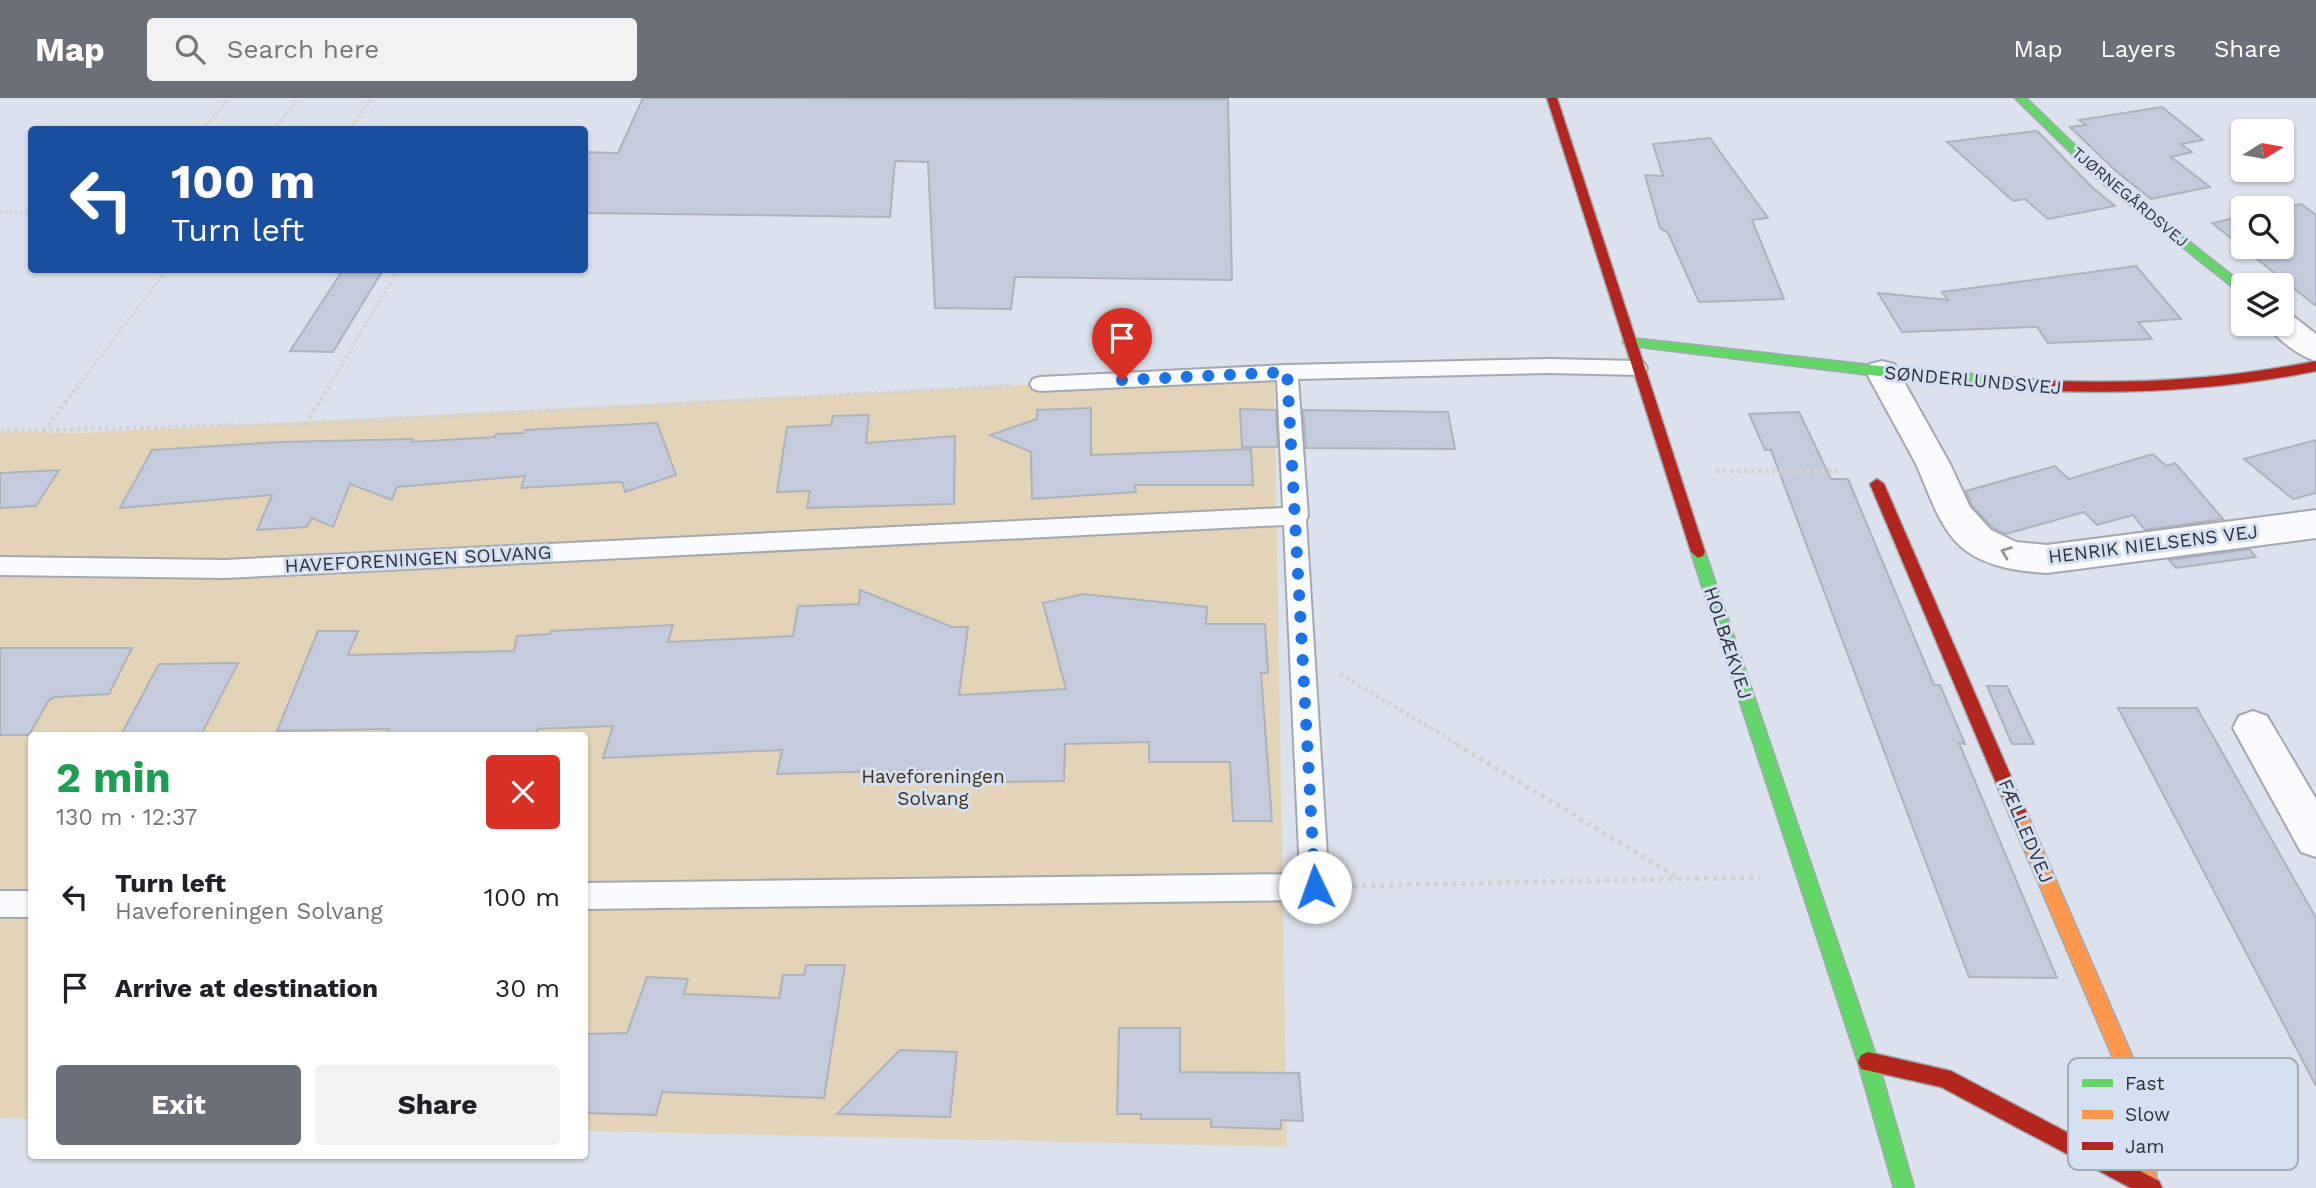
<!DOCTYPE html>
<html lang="en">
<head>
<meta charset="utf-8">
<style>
  :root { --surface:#fff; --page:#f2f2f2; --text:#202124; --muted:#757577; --accent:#6b6f78 }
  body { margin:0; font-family:"Work Sans",sans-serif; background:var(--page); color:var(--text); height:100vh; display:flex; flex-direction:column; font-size:26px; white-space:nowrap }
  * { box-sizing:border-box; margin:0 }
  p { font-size:23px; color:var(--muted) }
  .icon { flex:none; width:38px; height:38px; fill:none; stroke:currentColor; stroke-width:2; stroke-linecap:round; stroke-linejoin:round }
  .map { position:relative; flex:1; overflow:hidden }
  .sheet { position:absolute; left:28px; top:634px; width:560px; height:427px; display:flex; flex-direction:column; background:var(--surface); border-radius:7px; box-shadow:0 2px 5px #0004 }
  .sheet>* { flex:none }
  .top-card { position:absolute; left:28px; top:28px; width:560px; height:147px; border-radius:7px; box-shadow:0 2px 5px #0004; background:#1a4fa0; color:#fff; overflow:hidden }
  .needle { width:46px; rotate:79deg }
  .buttons { position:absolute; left:2231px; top:21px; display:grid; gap:14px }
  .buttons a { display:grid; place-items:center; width:63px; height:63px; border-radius:7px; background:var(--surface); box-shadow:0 2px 5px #0004; font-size:35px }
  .pin { position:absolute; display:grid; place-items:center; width:60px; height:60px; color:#fff; margin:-72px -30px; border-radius:50% 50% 50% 0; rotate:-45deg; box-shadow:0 0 7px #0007 }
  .pin .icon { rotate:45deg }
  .me { position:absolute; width:77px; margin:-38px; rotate:357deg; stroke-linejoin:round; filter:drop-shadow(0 0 5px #0008) }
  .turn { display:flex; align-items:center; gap:24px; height:147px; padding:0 28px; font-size:32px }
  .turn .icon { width:91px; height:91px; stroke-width:2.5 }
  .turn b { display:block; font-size:49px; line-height:60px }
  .round { display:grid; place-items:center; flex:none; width:74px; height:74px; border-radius:7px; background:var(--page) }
  .head { display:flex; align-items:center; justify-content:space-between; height:119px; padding:0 28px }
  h1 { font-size:42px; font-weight:700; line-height:52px; color:#1e9e55 }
  .primary-button { display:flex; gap:14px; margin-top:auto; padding:14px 28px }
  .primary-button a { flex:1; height:80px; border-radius:7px; background:var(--accent); color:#fff; font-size:28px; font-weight:700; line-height:80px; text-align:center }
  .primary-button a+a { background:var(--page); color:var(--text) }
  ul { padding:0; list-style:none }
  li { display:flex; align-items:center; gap:21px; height:91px; padding:0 28px }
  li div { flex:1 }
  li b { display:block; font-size:26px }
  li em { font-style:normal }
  header { display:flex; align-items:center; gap:42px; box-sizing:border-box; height:98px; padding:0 35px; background:var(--accent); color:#fff }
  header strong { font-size:33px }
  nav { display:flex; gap:38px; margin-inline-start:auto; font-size:24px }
  .search { width:490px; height:63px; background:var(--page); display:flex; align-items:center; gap:18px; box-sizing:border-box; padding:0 24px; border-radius:7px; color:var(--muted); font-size:26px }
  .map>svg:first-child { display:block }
  .green { fill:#e4d4b7 }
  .building { fill:#c4cbdc; stroke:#aeb2bb; stroke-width:2 }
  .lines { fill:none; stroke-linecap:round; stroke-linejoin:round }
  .lane-casing { stroke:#a3a8b0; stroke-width:4 }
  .street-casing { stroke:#a3a8b0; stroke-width:4 }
  .fast-casing { stroke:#a3a8b0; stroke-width:3 }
  .slow-casing { stroke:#a3a8b0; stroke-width:3 }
  .jam-casing { stroke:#a3a8b0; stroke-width:3 }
  .path-far2 { stroke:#d0d2d4; stroke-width:3.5; stroke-dasharray:2.5 2.5; stroke-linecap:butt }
  .path-far1 { stroke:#d0d2d4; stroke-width:4.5; stroke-dasharray:3.5 3.5; stroke-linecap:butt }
  .path { stroke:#d0d2d4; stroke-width:5; stroke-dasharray:4.5 4.5; stroke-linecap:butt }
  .lane { fill:#fafbfc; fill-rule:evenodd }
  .street { fill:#fafbfc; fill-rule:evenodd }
  .fast { fill:#63d668; fill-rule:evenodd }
  .slow { fill:#ff974d; fill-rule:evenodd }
  .jam { fill:#b3261e; fill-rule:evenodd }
  .oneway { stroke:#94969a }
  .route { stroke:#1a73e8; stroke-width:12; stroke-dasharray:0 21.6 }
  .labels { text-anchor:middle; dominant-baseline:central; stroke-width:6; stroke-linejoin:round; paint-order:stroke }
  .far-street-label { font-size:16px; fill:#2e3139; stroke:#d6e0f3 }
  .street-label { font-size:19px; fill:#2e3139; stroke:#d6e0f3 }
  .park-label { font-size:19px; fill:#403012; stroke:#d6e0f3 }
  .key { fill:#d6e0f3; stroke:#a4acbb; stroke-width:2 }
  .key-label { font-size:19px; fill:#2e3139 }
</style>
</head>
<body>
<header>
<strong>Map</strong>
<div class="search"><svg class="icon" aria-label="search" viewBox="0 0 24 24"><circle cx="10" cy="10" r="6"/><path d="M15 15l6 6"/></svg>Search here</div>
<nav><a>Map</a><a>Layers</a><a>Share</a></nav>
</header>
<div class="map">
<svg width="2316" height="1090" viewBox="0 0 2316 1090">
  <rect width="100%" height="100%" fill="#dce2ed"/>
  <path class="green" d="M1274,274l13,775 -702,-16 -1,-396h-552l-1,384 -31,-1v-687l77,2z"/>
  <g class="building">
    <path d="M643,0l585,1 4,181 -217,-3 -4,32 -76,-1 -7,-146 -33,-1 -5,56 -306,-4v-61l34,1z"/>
    <path d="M2162,9l41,33 -22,4 11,8 -21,5 39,30 -59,12 -34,-27 -47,-45 16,-2 -7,-5z"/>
    <path d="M2037,33l56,57 22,18 -67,13 -23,-20 -12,2 -66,-59z"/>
    <path d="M1710,40l58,80 -16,2 32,79 -85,3 -31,-69 -8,-5 -15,-53 18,1 -10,-32z"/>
    <path d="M2301,106l15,11v91l-104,-83 32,-7v31h38v-39z"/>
    <path d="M2136,168l45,53 -43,3 14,17 -104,4 -11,-16 -135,5 -24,-39 70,7 -6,-8z"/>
    <path d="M343,172h40l-50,82 -43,-1z"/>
    <path d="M1091,310v47l160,-6 2,36h-118l1,7 -104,7 -1,-47 -41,-17 47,-16v-9z"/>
    <path d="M1240,311l36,1 2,37h-36z"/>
    <path d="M1303,312l145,2 7,37 -149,-1z"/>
    <path d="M1799,314l32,67h17l86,206h6l25,59 -6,-1 98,235 -88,-1 -198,-527h-6l-16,-36z"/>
    <path d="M869,317l-3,28 89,-7 -1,68 -147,4 3,-17 -33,1 10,-65 44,-2 2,-9z"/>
    <path d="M657,325l19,52 -51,17 -3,-10 -101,6 4,-12 -128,11 -5,13 -42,-16 -17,43 -21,-9 -5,9 -50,3 15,-35 -152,13 32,-58 128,-8 133,-3 -1,3 83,-5 1,-3 28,-1 1,-3z"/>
    <path d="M2316,342v53l-23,6 -49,-40z"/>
    <path d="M2153,356l13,12 9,-3 48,56 -78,11 -12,-15 -36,10 -13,-13 -78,22 -13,-6 -21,-22 -6,-15 89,-25 14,13z"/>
    <path d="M59,372l-23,36 -36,2v-35z"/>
    <path d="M2249,451l7,8 -80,11 -7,-8z"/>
    <path d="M860,492l92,37h16l-9,68 107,-6 -23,-86 40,-9 124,13 -1,17h59l3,49h-7l11,148h-39l-3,-59h-81v-20l-84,2 -1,37 -65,1 1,-9 -80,1 1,-4 -144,4 5,-24 -179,8 10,-32 -75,3 -2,6h-150l3,-6 -112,2 41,-100h40l-10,24 166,-4 3,-15 33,-2 1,-3 122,-6 -5,17 125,-6 5,-30 61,-2z"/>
    <path d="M0,550h132l-23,46 -54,3 -6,3 -20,35h-29z"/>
    <path d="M238,565l-37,72h-80l38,-71z"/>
    <path d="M1987,588h20l27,58h-22z"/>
    <path d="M2118,610h79l119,210v168z"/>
    <path d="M806,867h39l-21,133 -162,-6 -6,23 -72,-2v-79l43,-1 20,-56 41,2 -4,15 95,4 4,-23h21z"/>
    <path d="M1119,930h61v44l119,1 4,48 -22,-1v9l-70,-2v-8h-70v-5h-24z"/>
    <path d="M900,952l57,2 -7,65 -113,-3z"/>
  </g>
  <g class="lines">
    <g class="lane-casing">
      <g id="lane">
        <path d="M1550,261l87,2 7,2 3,5 -3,5 -7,2 -87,-2 -252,6 10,137 -2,4 23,367 -4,9 -10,4 -731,9v-26l716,-9 -16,-349 -1059,53 -225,-3v-18l225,3 1058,-52 -6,-128 -237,11 -7,-2 -3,-5 3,-5 7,-2 247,-12z"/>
        <rect x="0" y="793" width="32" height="26"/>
      </g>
    </g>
    <g class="street-casing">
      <g id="street">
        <path d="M2282,215l11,3 23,18v27c-17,-5 -40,-22 -49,-37h15z"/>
        <path d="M1882,263l12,3 56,100 20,43 21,23 25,12 31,3 269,-35v28l-269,35c-28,-2 -58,-5 -82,-23 -27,-21 -36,-59 -50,-88 -16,-30 -33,-60 -49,-90l4,-8z"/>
        <path d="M2253,613l14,5 49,83v58l-15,-5 -68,-124 6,-12z"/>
      </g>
    </g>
    <g class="fast-casing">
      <g id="fast">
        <path d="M2015,0h11l83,80 135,107v11l-143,-114z"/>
        <path d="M1630,240l249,28 173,15 7,5 -7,5 -173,-15 -254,-31 -2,-3z"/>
        <path d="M1698,448l7,6 173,510 36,126h-20l-36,-126 -167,-510z"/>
      </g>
    </g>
    <g class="slow-casing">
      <path id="slow" d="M2019,710l6,3 3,5 114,263 16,109 -19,-2 -17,-107 -112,-263 3,-5z"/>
    </g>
    <g class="jam-casing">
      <g id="jam">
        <path d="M1547,0h10l148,454 -2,4 -5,2 -7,-6z"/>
        <path d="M2316,263v10c-88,18 -175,23 -264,20l-7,-5 7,-5c89,3 176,-2 264,-20z"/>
        <path d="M1877,381l7,5 144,332 -3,5 -6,3 -6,-3 -3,-5 -140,-332z"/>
        <path d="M1868,954l83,19 208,110 3,7h-31l-190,-101 -80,-18 -3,-7 3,-7z"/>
      </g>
    </g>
    <g class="path-far2">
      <path d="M203,32l26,-32"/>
      <path d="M274,32l24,-32"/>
      <path d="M350,32l22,-32"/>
      <path d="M0,114l32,1"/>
      <path d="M76,290l91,-118"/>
      <path d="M328,290l70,-118"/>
      <path d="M979,290l30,-2"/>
    </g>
    <g class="path-far1">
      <path d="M306,326l23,-38"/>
      <path d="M0,333l306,-7 703,-38"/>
      <path d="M43,333l35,-45"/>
      <path d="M1716,373h124"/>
      <path d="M1340,576l119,71"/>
    </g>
    <g class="path">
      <path d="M1456,646l221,133"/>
      <path d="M1353,788l407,-9"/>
    </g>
    <use href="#lane" class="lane"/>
    <use href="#street" class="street"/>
    <use href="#fast" class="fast"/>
    <use href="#slow" class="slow"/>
    <use href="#jam" class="jam"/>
  </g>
  <defs><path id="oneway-chevron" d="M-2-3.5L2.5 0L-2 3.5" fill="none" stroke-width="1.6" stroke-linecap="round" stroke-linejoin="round" transform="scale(1.75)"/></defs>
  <use class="oneway" href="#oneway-chevron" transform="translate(2006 454) rotate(-159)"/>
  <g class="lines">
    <path class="route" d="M1122,282l165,-8 28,515"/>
  </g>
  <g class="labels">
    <g class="far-street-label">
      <text transform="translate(2130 99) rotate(40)">TJØRNEGÅRDSVEJ</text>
    </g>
    <g class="street-label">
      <text transform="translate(1973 282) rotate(5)">SØNDERLUNDSVEJ</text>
      <text transform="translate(2153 446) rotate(-7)">HENRIK NIELSENS VEJ</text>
      <text transform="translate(418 461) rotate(-3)">HAVEFORENINGEN SOLVANG</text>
      <text transform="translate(1728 545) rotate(72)">HOLBÆKVEJ</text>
      <text transform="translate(2026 733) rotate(67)">FÆLLEDVEJ</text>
    </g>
    <g class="park-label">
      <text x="933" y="678">Haveforeningen<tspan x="933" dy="22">Solvang</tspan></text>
    </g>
  </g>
  <rect x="2068" y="960" width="230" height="112" rx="10" class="key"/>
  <rect x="2082" y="981" width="31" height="8" fill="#63d668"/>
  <rect x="2082" y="1012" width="31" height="9" fill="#ff974d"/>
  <rect x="2082" y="1044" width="31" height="8" fill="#b3261e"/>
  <g class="key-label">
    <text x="2125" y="992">Fast</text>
    <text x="2125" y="1023">Slow</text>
    <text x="2125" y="1055">Jam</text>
  </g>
</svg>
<div class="buttons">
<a><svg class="needle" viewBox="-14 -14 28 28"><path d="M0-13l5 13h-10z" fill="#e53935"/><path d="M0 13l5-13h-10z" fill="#757577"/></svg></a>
<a><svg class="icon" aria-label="search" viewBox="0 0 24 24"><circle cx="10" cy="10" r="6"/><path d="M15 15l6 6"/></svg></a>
<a><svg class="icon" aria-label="layers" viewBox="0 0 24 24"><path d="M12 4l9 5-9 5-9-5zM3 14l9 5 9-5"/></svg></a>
</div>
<div class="pin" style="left:1122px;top:282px;background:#d93025"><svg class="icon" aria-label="arrive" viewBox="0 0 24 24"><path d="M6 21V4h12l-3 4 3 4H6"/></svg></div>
<svg class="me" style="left:1315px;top:789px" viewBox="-20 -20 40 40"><circle r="19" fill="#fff"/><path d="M0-13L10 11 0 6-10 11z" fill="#1a73e8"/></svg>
<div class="top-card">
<div class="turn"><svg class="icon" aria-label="left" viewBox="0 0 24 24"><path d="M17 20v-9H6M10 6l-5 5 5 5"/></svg><div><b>100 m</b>Turn left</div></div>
</div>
<section class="sheet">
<div class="head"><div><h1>2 min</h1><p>130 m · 12:37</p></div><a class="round" style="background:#d93025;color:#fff"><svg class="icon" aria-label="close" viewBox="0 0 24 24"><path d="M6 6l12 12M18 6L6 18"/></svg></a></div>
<ul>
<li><svg class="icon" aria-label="left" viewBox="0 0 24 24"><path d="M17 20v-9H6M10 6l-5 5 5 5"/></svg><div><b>Turn left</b><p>Haveforeningen Solvang</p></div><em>100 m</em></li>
<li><svg class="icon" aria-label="arrive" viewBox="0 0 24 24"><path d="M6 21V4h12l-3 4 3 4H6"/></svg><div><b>Arrive at destination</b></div><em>30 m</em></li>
</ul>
<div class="primary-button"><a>Exit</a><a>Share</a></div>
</section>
</div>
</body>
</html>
